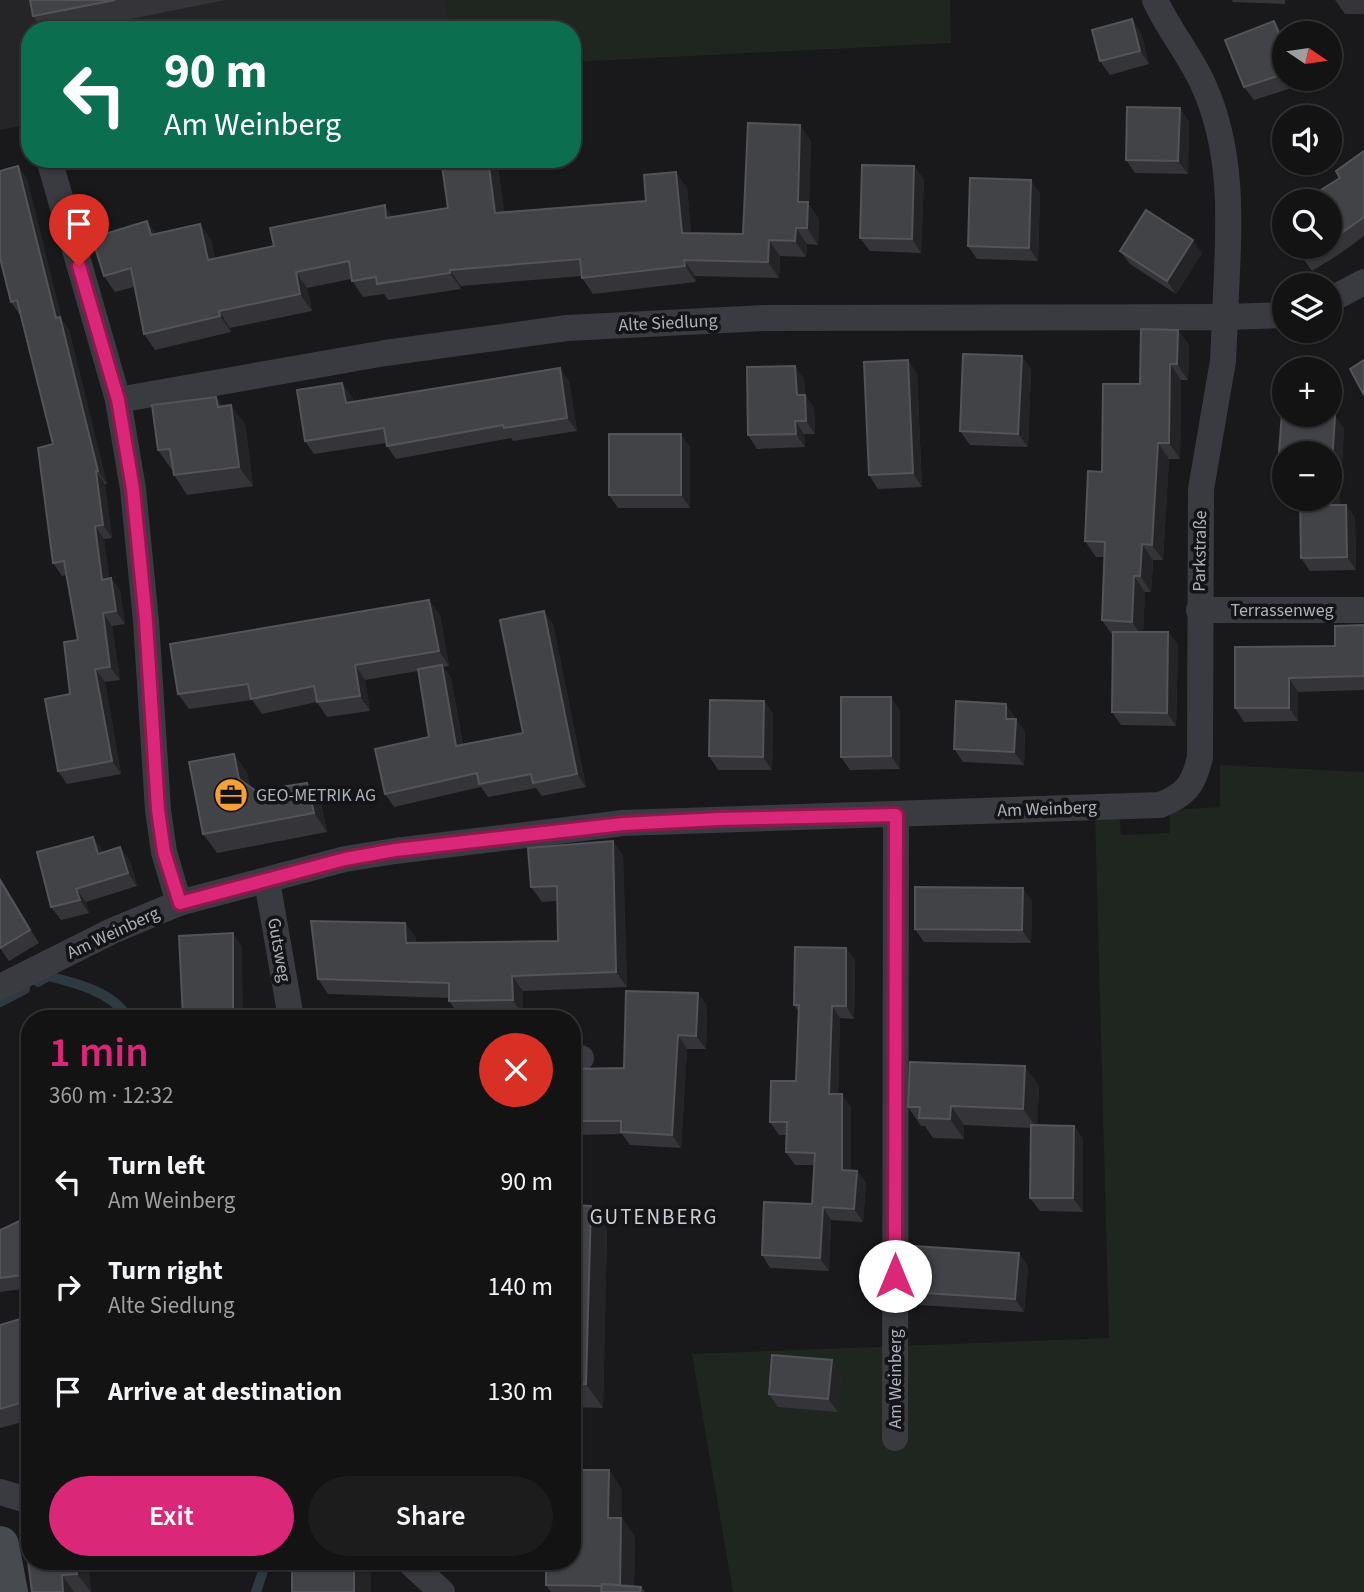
<!DOCTYPE html>
<html lang="en">
<head>
<meta charset="utf-8">
<style>
  :root { --surface:#131314; --page:#1c1c1d; --text:#f1f3f6; --muted:#9d9ea0; --line:#323234; --accent:#db2777 }
  body { margin:0; font-family:"Source Sans 3",sans-serif; background:var(--page); color:var(--text); height:100vh; display:flex; flex-direction:column; font-size:26px; white-space:nowrap }
  * { box-sizing:border-box; margin:0 }
  p { font-size:23px; color:var(--muted) }
  .icon { flex:none; width:38px; height:38px; fill:none; stroke:currentColor; stroke-width:2; stroke-linecap:round; stroke-linejoin:round }
  .map { position:relative; flex:1; overflow:hidden }
  .drawer { position:absolute; left:21px; top:1010px; width:560px; height:560px; display:flex; flex-direction:column; background:var(--surface); border-radius:28px; box-shadow:0 2px 5px #0004,0 0 0 2px var(--line) }
  .drawer>* { flex:none }
  .banner { position:absolute; left:21px; top:21px; width:560px; height:147px; border-radius:28px; box-shadow:0 2px 5px #0004,0 0 0 2px var(--line); background:#0b6e4f; color:#fff; overflow:hidden }
  .needle { width:46px; rotate:103deg }
  .controls { position:absolute; left:1272px; top:21px; display:grid; gap:14px }
  .controls a { display:grid; place-items:center; width:70px; height:70px; border-radius:50%; background:var(--surface); box-shadow:0 2px 5px #0004,0 0 0 2px var(--line); font-size:35px }
  .pin { position:absolute; display:grid; place-items:center; width:60px; height:60px; color:#fff; margin:-72px -30px; border-radius:50% 50% 50% 0; rotate:-45deg; box-shadow:0 0 7px #0007 }
  .pin .icon { rotate:45deg }
  .me { position:absolute; width:77px; margin:-38px; rotate:0deg; stroke-linejoin:round; filter:drop-shadow(0 0 5px #0008) }
  .turn { display:flex; align-items:center; gap:24px; height:147px; padding:0 28px; font-size:32px }
  .turn .icon { width:91px; height:91px; stroke-width:2.5 }
  .turn b { display:block; font-size:49px; line-height:60px }
  .round { display:grid; place-items:center; flex:none; width:74px; height:74px; border-radius:37px; background:var(--page) }
  .headline { display:flex; align-items:center; justify-content:space-between; height:119px; padding:0 28px }
  h1 { font-size:42px; font-weight:600; line-height:52px; color:var(--accent) }
  .button { display:flex; gap:14px; margin-top:auto; padding:14px 28px }
  .button a { flex:1; height:80px; border-radius:42px; background:var(--accent); color:#fff; font-size:28px; font-weight:600; line-height:80px; text-align:center }
  .button a+a { background:var(--page); color:var(--text) }
  ul { padding:0; list-style:none }
  li { display:flex; align-items:center; gap:21px; height:105px; padding:0 28px }
  li div { flex:1 }
  li b { display:block; font-size:26px }
  li em { font-style:normal }
  .map>svg:first-child { display:block }
  .built { fill:#252528 }
  .green { fill:#1e261f }
  .lines { fill:none; stroke-linecap:round; stroke-linejoin:round }
  .stream { stroke:#2e3a40; stroke-width:10 }
  .street { stroke:#3a3b40; stroke-width:26 }
  .secondary { stroke:#474b50; stroke-width:38 }
  .wall { fill:#353539 }
  .shaded-wall { fill:#242427 }
  .building { fill:#424347; stroke:#525459; stroke-width:2 }
  .route-casing { stroke:#8e194d; stroke-width:18 }
  .route { stroke:#db2777; stroke-width:12 }
  .labels { text-anchor:middle; dominant-baseline:central; stroke-width:7; stroke-linejoin:round; paint-order:stroke }
  .street-label { font-size:18px; fill:#abb2bb; stroke:#141416 }
  .poi-label { font-size:18px; fill:#abb2bb; stroke:#141416; text-anchor:start }
  .quarter-label { font-size:21px; letter-spacing:2px; fill:#ccd0d7; stroke:#141416 }
</style>
</head>
<body>
<div class="map">
<svg width="1364" height="1592" viewBox="0 0 1364 1592">
  <rect width="100%" height="100%" fill="#19191b"/>
  <path class="built" d="M0,0h445l5,22 -11,8h-409v94l-30,6z"/>
  <g class="green">
    <path d="M445,0h505l1,43 -379,19v-32h-121z"/>
    <path d="M1220,765l144,7v820h-631l-41,-238 417,-16 -14,-525 24,-1 2,23 49,-2v-23l50,-3z"/>
  </g>
  <g class="lines">
    <g class="stream">
      <path d="M38,982l10,-6c28,7 65,16 80,42"/>
      <path d="M0,1002l25,-13"/>
      <path d="M256,1592l7,-21v-10"/>
    </g>
    <g class="street">
      <path d="M1155,0c13,29 35,55 48,84 34,74 25,154 22,233l59,-2"/>
      <path d="M49,159l69,241 15,89 13,132 12,189 6,42 15,51"/>
      <path d="M1330,300l34,-18"/>
      <path d="M1199,610h165"/>
      <path d="M267,881l24,137"/>
      <path d="M0,987l112,-56 67,-28 166,-44 50,-8 228,-28 537,-18c26,-10 34,-21 40,-48l1,-268 22,-128 2,-44 -460,1 -198,10 -182,25 -267,47"/>
      <path d="M572,1058h9"/>
      <path d="M895,1438l1,-623"/>
      <path d="M0,1492l30,9"/>
      <path d="M408,1561l34,31"/>
    </g>
    <path class="secondary" d="M0,1545l9,47"/>
  </g>
  <g class="wall">
    <path d="M30,0h195l-149,30h-33l-10,-14z"/>
    <path d="M1232,0h53v4l-52,-2z"/>
    <path d="M1335,0h29v14h-19z"/>
    <path d="M1141,32l8,32 -39,11 -10,-14z"/>
    <path d="M1284,35v44h18l2,5 -50,16 -10,-13z"/>
    <path d="M1180,108l9,14 -1,52 -53,-1 -9,-13z"/>
    <path d="M811,141l-2,64 10,14 -1,26 -11,-1 -1,13 -26,-1 -1,22 -84,-2 1,6 -103,12 -11,-16v-2l-121,10v3l-73,11 -4,-6 -21,3 -12,-18 -44,9 5,23 -82,17 1,4 -76,18 -11,-16 -10,-47 -19,5 -11,-16 52,-42 44,-10 11,16 4,18 59,-12 118,-29 56,-9 -7,-49h56l7,54 142,-12 41,-13 4,45 52,1z"/>
    <path d="M1364,151v85l-23,17 -29,18 -17,-24h35v-46z"/>
    <path d="M18,166l9,13 35,141 7,10 38,154h-2l7,54 -8,1 5,39h2l9,13 5,33 -13,2 8,54 -15,2 16,92 -54,10 -9,-13 20,-131 -11,-65 -5,1 -9,-13v-119l-33,-129 -9,-13z"/>
    <path d="M924,179l-3,74 -51,-2 -10,-13z"/>
    <path d="M1040,193l-2,68 -61,-2 -9,-13z"/>
    <path d="M1120,251l82,2 -26,41 -46,-30z"/>
    <path d="M1178,330l11,15 -1,35h-7l-1,79h-11l-6,101h-10l-2,32h-6l-2,40h25l10,13 -2,81 -55,-1 -9,-13 1,-76 -11,-16 2,-63h-8l-11,-16 17,-69 38,-88z"/>
    <path d="M1031,369l-3,78 -58,-2 -10,-14z"/>
    <path d="M917,373l5,114 -44,2 -9,-14z"/>
    <path d="M804,379l1,16 9,13 1,26h-11l1,13 -48,2 -9,-14z"/>
    <path d="M569,381l8,50 -64,10 -2,-3 -115,21 -9,-13 -1,-3 -72,11 -9,-13 47,-45 1,6z"/>
    <path d="M223,406l22,18 8,62 -66,9 -13,-20 -1,-5h-1l-14,-20z"/>
    <path d="M1282,412h2v3l51,1 9,13 -5,76h7l9,13 1,52 -46,1 -9,-13 -1,-59h30v-46h-46v23l-6,-9z"/>
    <path d="M690,447v61h-72l-9,-13z"/>
    <path d="M440,615l9,51 -6,1 8,11 12,67 60,-12 30,-109 33,163 -44,9 -6,-8 -48,9 -7,-10 -87,20 -9,-13 44,-57 -11,-66 -53,9 5,31 -43,6 -10,-15 -55,12 -10,-14 -63,9 -11,-15z"/>
    <path d="M1364,625v65l-66,2v29l-54,1 -9,-14 100,-62z"/>
    <path d="M764,701l9,13 -1,56h-54l-9,-14z"/>
    <path d="M900,710v59l-50,1 -9,-13z"/>
    <path d="M1015,717v2l10,13 -1,33 -61,-3 -9,-13z"/>
    <path d="M234,754l13,19 3,14 6,4 51,-8 14,20 6,29 -110,21 -14,-19z"/>
    <path d="M613,841l10,15 4,131 -104,4v25h-63l-11,-15v-3l-121,-4 -10,-15 87,-56 11,15v5l142,-2 -1,-40 -15,1 -11,-15z"/>
    <path d="M120,847l10,14 7,25 -51,16 3,11 -28,7 -10,-13 51,-57 1,3z"/>
    <path d="M0,878l39,65 -30,18 -9,-13z"/>
    <path d="M1032,901l-1,42 -107,-1 -9,-13z"/>
    <path d="M846,948l9,12 -1,59 -14,-1 -2,76 13,13v63l6,1 9,12 -3,39 -32,-2 -2,51 -59,-3 -8,-13 50,-51 2,-39h-19l-9,-13 1,-17h-8l-9,-13 26,-41 2,-70 -4,-6z"/>
    <path d="M698,993l9,13 -1,43h-19l-6,99 -51,-3 -8,-11 -50,1v-66l52,-1z"/>
    <path d="M1039,1085l-2,40 37,1 9,13v73l-43,-1 -10,-13 1,-70 -67,-3v14l-31,-1 -8,-12h-4l-13,-19z"/>
    <path d="M572,1205l19,1 16,23 -4,179 -31,-1z"/>
    <path d="M30,1216v72l-30,4v-62z"/>
    <path d="M1019,1253l9,14 -4,45 -104,-7 -9,-13z"/>
    <path d="M30,1316v104l-30,8v-103z"/>
    <path d="M841,1373l-3,39 -60,-5 -9,-13z"/>
    <path d="M609,1470l13,20v28l13,19 -1,49 7,1 4,5h-94l-5,-7z"/>
    <path d="M30,1561h57l1,2 3,29h-59z"/>
  </g>
  <g class="shaded-wall">
    <path d="M1132,19l9,13 8,32 -9,-13z"/>
    <path d="M1274,21l10,14v11z"/>
    <path d="M1180,108l9,14 -1,52 -10,-13z"/>
    <path d="M800,125l11,16 -2,64 10,14 -1,26 -11,-17 -9,-26z"/>
    <path d="M488,159h9l10,71 -12,-17z"/>
    <path d="M18,166l9,13 35,141 7,10 38,154 -9,-13 -42,-153z"/>
    <path d="M914,166l10,13 -3,74 -9,-14z"/>
    <path d="M676,172l11,16 6,61 -11,-16z"/>
    <path d="M1031,180l9,13 -2,68 -9,-13z"/>
    <path d="M385,205l11,17 -10,-4z"/>
    <path d="M147,221l12,17 -8,-3z"/>
    <path d="M200,224l11,16 8,36 -11,-16z"/>
    <path d="M796,228l11,16 -1,13 -11,-16z"/>
    <path d="M769,240l11,16 -1,22 -11,-16z"/>
    <path d="M1193,240l9,13 -26,41 -9,-13z"/>
    <path d="M684,260l11,16 1,6 -11,-16z"/>
    <path d="M450,270l11,16v3l-11,-16z"/>
    <path d="M296,272l11,16 5,23 -12,-17z"/>
    <path d="M219,311l11,17 1,4 -11,-16z"/>
    <path d="M1178,330l11,15 -1,35 -11,-16z"/>
    <path d="M1022,356l9,13 -3,78 -10,-13z"/>
    <path d="M908,360l9,13 5,114 -9,-14z"/>
    <path d="M1170,364l11,16 -1,79 -11,-16z"/>
    <path d="M795,366l9,13 2,26 -1,-10 9,13 1,26 -9,-13 -9,-26z"/>
    <path d="M560,368l9,13 8,50 -10,-13z"/>
    <path d="M342,383l10,13 3,21 -9,-14z"/>
    <path d="M216,397l14,19 -12,-9z"/>
    <path d="M231,405l14,19 8,62 -14,-19z"/>
    <path d="M1335,416l9,13 -5,90 -10,-14z"/>
    <path d="M795,421l9,13 1,13 -9,-13z"/>
    <path d="M681,434l9,13v61l-9,-13z"/>
    <path d="M1158,443l11,16 -6,101 -11,-15z"/>
    <path d="M96,471l9,13 7,54 -9,-13z"/>
    <path d="M1346,505l9,13 1,52 -9,-13z"/>
    <path d="M95,526l9,13 7,54 -9,-13z"/>
    <path d="M1142,544l11,16 -2,32 -11,-16z"/>
    <path d="M1134,576l11,16 -2,46 -11,-16z"/>
    <path d="M111,578l9,13 5,33 -9,-13z"/>
    <path d="M429,600l11,15 9,51 -10,-15z"/>
    <path d="M544,611l9,13 33,163 -9,-13z"/>
    <path d="M103,613l9,13 8,54 -10,-13z"/>
    <path d="M1168,632l10,13 -2,81 -9,-13z"/>
    <path d="M355,665l10,15 5,31 -10,-15z"/>
    <path d="M442,665l9,13 14,81 -9,-13z"/>
    <path d="M95,669l10,13 16,92 -9,-13z"/>
    <path d="M1289,678l9,14v29l-9,-13z"/>
    <path d="M891,697l9,13v59l-9,-13z"/>
    <path d="M764,701l9,13 -1,56 -9,-13z"/>
    <path d="M1006,704l9,13v15l-9,-13z"/>
    <path d="M1016,719l9,13 -1,33 -10,-13z"/>
    <path d="M234,754l13,19 5,25 -13,-19z"/>
    <path d="M307,783l14,20 6,29 -13,-19z"/>
    <path d="M93,837l9,13 5,18 -9,-14z"/>
    <path d="M613,841l10,15 4,131 -11,-15z"/>
    <path d="M120,847l10,14 7,25 -9,-13z"/>
    <path d="M0,878l4,5 35,60 -9,-13z"/>
    <path d="M1023,888l9,13 -1,42 -9,-13z"/>
    <path d="M76,889l10,13 3,11 -9,-13z"/>
    <path d="M405,923l11,15 1,20 -11,-15z"/>
    <path d="M233,933l9,13 1,72h-10z"/>
    <path d="M846,948l9,12 -1,59 -8,-13z"/>
    <path d="M512,976l11,15v25l-10,-16z"/>
    <path d="M698,993l9,13 -1,43 -10,-13z"/>
    <path d="M832,1006l8,12 -2,89 -9,-13z"/>
    <path d="M678,1035l9,14 -6,99 -9,-13z"/>
    <path d="M1025,1066l14,19 -2,43 -14,-19z"/>
    <path d="M842,1094l9,13v75l-9,-12z"/>
    <path d="M951,1106l13,19v14l-14,-20z"/>
    <path d="M1074,1126l9,13v73l-10,-14z"/>
    <path d="M857,1171l9,12 -3,39 -9,-13z"/>
    <path d="M591,1206l16,23 -4,179 -17,-24z"/>
    <path d="M823,1207l8,13 -2,51 -9,-13z"/>
    <path d="M1019,1253l9,14 -4,45 -9,-13z"/>
    <path d="M832,1360l9,13 -3,39 -10,-13z"/>
    <path d="M609,1470l13,20v28l13,19 -1,55 -14,-6 -12,-68z"/>
    <path d="M76,1561h11l1,2 3,29 -14,-18z"/>
    <path d="M354,1561h16l1,2v29h-17z"/>
    <path d="M62,1575l12,17h-11z"/>
  </g>
  <g class="building">
    <path d="M30,0h85l-82,16z"/>
    <path d="M1132,19l8,32 -40,10 -8,-31z"/>
    <path d="M1274,21l10,25v28l-40,13 -19,-47z"/>
    <path d="M1127,107l53,1 -2,53 -52,-1z"/>
    <path d="M748,123l52,2 -2,77h10l-1,26h-11l-1,13 -26,-1 -1,22 -84,-2 1,6 -103,12 -2,-19 -130,11v3l-73,11 -1,-7 -24,4 -3,-20 -53,11 4,22 -81,17 1,5 -76,18 -13,-66 -27,8 -12,-38 55,-17 4,14 49,-11 8,36 66,-14 -4,-18 115,-23 1,13 62,-10 -7,-49h47l7,54 151,-12 -2,-26 32,-3 6,61 61,1z"/>
    <path d="M1364,151v66l-34,24v-40h-27l37,-23 -4,-7z"/>
    <path d="M862,165l52,1 -2,73 -52,-1z"/>
    <path d="M18,166l38,152 4,-1 38,154h-2l7,54 -8,1 7,54 9,-2 5,33 -13,2 7,54 -15,2 17,92 -54,10 -13,-72 25,-5 -6,-52 14,-2 -14,-79 -11,2 -15,-115 15,-4 -36,-144 -6,2 -11,-44v-87z"/>
    <path d="M970,178l61,2 -2,68 -61,-2z"/>
    <path d="M1146,210l47,30 -26,41 -47,-30z"/>
    <path d="M1284,213v17l-7,-13z"/>
    <path d="M1295,247h26l-19,11z"/>
    <path d="M1141,329l37,1 -1,34h-7l-1,79h-11l-6,102 -10,-1 -2,32h-6l-2,46 -30,-2 3,-78 -20,-1 3,-70 14,1 1,-88h37z"/>
    <path d="M963,354l59,2 -4,78 -58,-3z"/>
    <path d="M908,360l5,113 -44,2 -5,-113z"/>
    <path d="M1364,360v35l-14,-26z"/>
    <path d="M795,366l2,29h8l1,26h-11l1,13 -48,1 -1,-68z"/>
    <path d="M560,368l7,50 -63,10 -1,-3 -116,21 -3,-18 -79,13 -8,-51 45,-7 4,20z"/>
    <path d="M216,397l2,10 13,-2 8,62 -65,8 -4,-26 -12,1 -6,-45z"/>
    <path d="M1282,412h2v3l51,1 -5,80v-43h-46v14h-6z"/>
    <rect x="609" y="434" width="72" height="61"/>
    <path d="M1300,499h30l-1,6h17l1,52 -46,1z"/>
    <path d="M429,600l10,51 -84,14 5,31 -43,6 -3,-16 -63,13 -3,-15 -70,10 -8,-50z"/>
    <path d="M544,611l33,163 -44,9 -2,-9 -52,10 -2,-11 -92,21 -10,-45 54,-12 -11,-68 24,-4 14,81 67,-13 -23,-113z"/>
    <path d="M1364,625v51l-75,2v30h-54v-61l100,-1v-20z"/>
    <path d="M1113,632h55l-1,81 -55,-1z"/>
    <path d="M841,697h50v59l-50,1z"/>
    <path d="M710,700l54,1 -1,56 -54,-1z"/>
    <path d="M956,701l50,3v15h10l-2,33 -60,-3z"/>
    <path d="M234,754l5,25 17,12 51,-8 7,30 -111,21 -14,-72z"/>
    <path d="M93,837l5,17 22,-7 8,26 -52,16 4,11 -29,7 -14,-55z"/>
    <path d="M613,841l3,131 -104,4 1,24 -64,1v-18l-131,-4 -7,-58 94,2 1,20 152,-2 -1,-55 -26,1 -3,-39z"/>
    <path d="M0,880l30,50 -30,18z"/>
    <path d="M915,887l108,1 -1,42 -107,-1z"/>
    <path d="M233,933v85h-50l-4,-82z"/>
    <path d="M795,947l51,1v58h-14l-3,88h13v76l15,1 -3,38 -31,-2 -3,51 -58,-3 2,-53 48,2 3,-51 -29,-1 1,-30h-17l1,-41h25l3,-76h-5z"/>
    <path d="M626,991l72,2 -2,43 -18,-1 -6,100 -51,-3v-11h-49v-52l52,-1z"/>
    <path d="M910,1062l115,4 -2,43 -72,-3 -1,13 -31,-1 1,-11h-12z"/>
    <path d="M1031,1125l43,1 -1,72h-43z"/>
    <path d="M572,1205l19,1 -5,178h-14z"/>
    <path d="M30,1216v58l-30,4v-48z"/>
    <path d="M914,1246l105,7 -4,46 -104,-7z"/>
    <path d="M30,1316v84l-30,9v-84z"/>
    <path d="M772,1355l60,5 -4,39 -59,-5z"/>
    <path d="M572,1470h37l-1,48h13l-1,67 -18,-1v2l-56,-1v-24h26z"/>
    <path d="M24,1531h6v30h46l1,13 -15,1 1,17h-31z"/>
    <rect x="292" y="1561" width="62" height="31"/>
    <path d="M602,1584l39,3 -1,5h-39z"/>
  </g>
  <g class="lines">
    <g class="route-casing">
      <path id="route" d="M79,266l39,134 15,89 13,132 12,189 6,42 16,51 165,-44 50,-9 228,-26 96,-5 177,-4 -1,461"/>
    </g>
    <use href="#route" class="route"/>
  </g>
  <defs>
    <g id="office-disc" transform="scale(1.75)"><circle r="9.5" fill="#f7a035" stroke="#141416"/><path d="M-6-3h4V-5.5h4V-3h4V5H-6ZM-1-4.5V-3h2v-1.5ZM-6 0V1H6V0Z" fill="#111"/></g>
  </defs>
  <g fill-rule="evenodd">
    <use href="#office-disc" x="231" y="795"/>
  </g>
  <g class="labels">
    <g class="street-label">
      <text transform="translate(668 323) rotate(-3)">Alte Siedlung</text>
      <text transform="translate(1200 551) rotate(-89)">Parkstraße</text>
      <text x="1282" y="610">Terrassenweg</text>
      <text transform="translate(1047 809) rotate(-2)">Am Weinberg</text>
      <text transform="translate(113 933) rotate(-25)">Am Weinberg</text>
      <text transform="translate(279 950) rotate(80)">Gutsweg</text>
      <text transform="translate(895 1379) rotate(-90)">Am Weinberg</text>
    </g>
    <g class="poi-label">
      <text x="256" y="795">GEO-METRIK AG</text>
    </g>
    <g class="quarter-label">
      <text x="654" y="1217">GUTENBERG</text>
    </g>
  </g>
</svg>
<div class="controls">
<a><svg class="needle" viewBox="-14 -14 28 28"><path d="M0-13l5 13h-10z" fill="#e53935"/><path d="M0 13l5-13h-10z" fill="#9d9ea0"/></svg></a>
<a><svg class="icon" aria-label="sound" viewBox="0 0 24 24"><path d="M4 9h4l5-4v14l-5-4H4zM17 9q2 3 0 6"/></svg></a>
<a><svg class="icon" aria-label="search" viewBox="0 0 24 24"><circle cx="10" cy="10" r="6"/><path d="M15 15l6 6"/></svg></a>
<a><svg class="icon" aria-label="layers" viewBox="0 0 24 24"><path d="M12 4l9 5-9 5-9-5zM3 14l9 5 9-5"/></svg></a>
<a>+</a>
<a>−</a>
</div>
<div class="pin" style="left:79px;top:266px;background:#d93025"><svg class="icon" aria-label="arrive" viewBox="0 0 24 24"><path d="M6 21V4h12l-3 4 3 4H6"/></svg></div>
<svg class="me" style="left:895px;top:1276px" viewBox="-20 -20 40 40"><circle r="19" fill="#fff"/><path d="M0-13L10 11 0 6-10 11z" fill="#db2777"/></svg>
<div class="banner">
<div class="turn"><svg class="icon" aria-label="left" viewBox="0 0 24 24"><path d="M17 20v-9H6M10 6l-5 5 5 5"/></svg><div><b>90 m</b>Am Weinberg</div></div>
</div>
<section class="drawer">
<div class="headline"><div><h1>1 min</h1><p>360 m · 12:32</p></div><a class="round" style="background:#d93025;color:#fff"><svg class="icon" aria-label="close" viewBox="0 0 24 24"><path d="M6 6l12 12M18 6L6 18"/></svg></a></div>
<ul>
<li><svg class="icon" aria-label="left" viewBox="0 0 24 24"><path d="M17 20v-9H6M10 6l-5 5 5 5"/></svg><div><b>Turn left</b><p>Am Weinberg</p></div><em>90 m</em></li>
<li><svg class="icon" aria-label="right" viewBox="0 0 24 24"><path d="M7 20v-9h11M14 6l5 5-5 5"/></svg><div><b>Turn right</b><p>Alte Siedlung</p></div><em>140 m</em></li>
<li><svg class="icon" aria-label="arrive" viewBox="0 0 24 24"><path d="M6 21V4h12l-3 4 3 4H6"/></svg><div><b>Arrive at destination</b></div><em>130 m</em></li>
</ul>
<div class="button"><a>Exit</a><a>Share</a></div>
</section>
</div>
</body>
</html>
